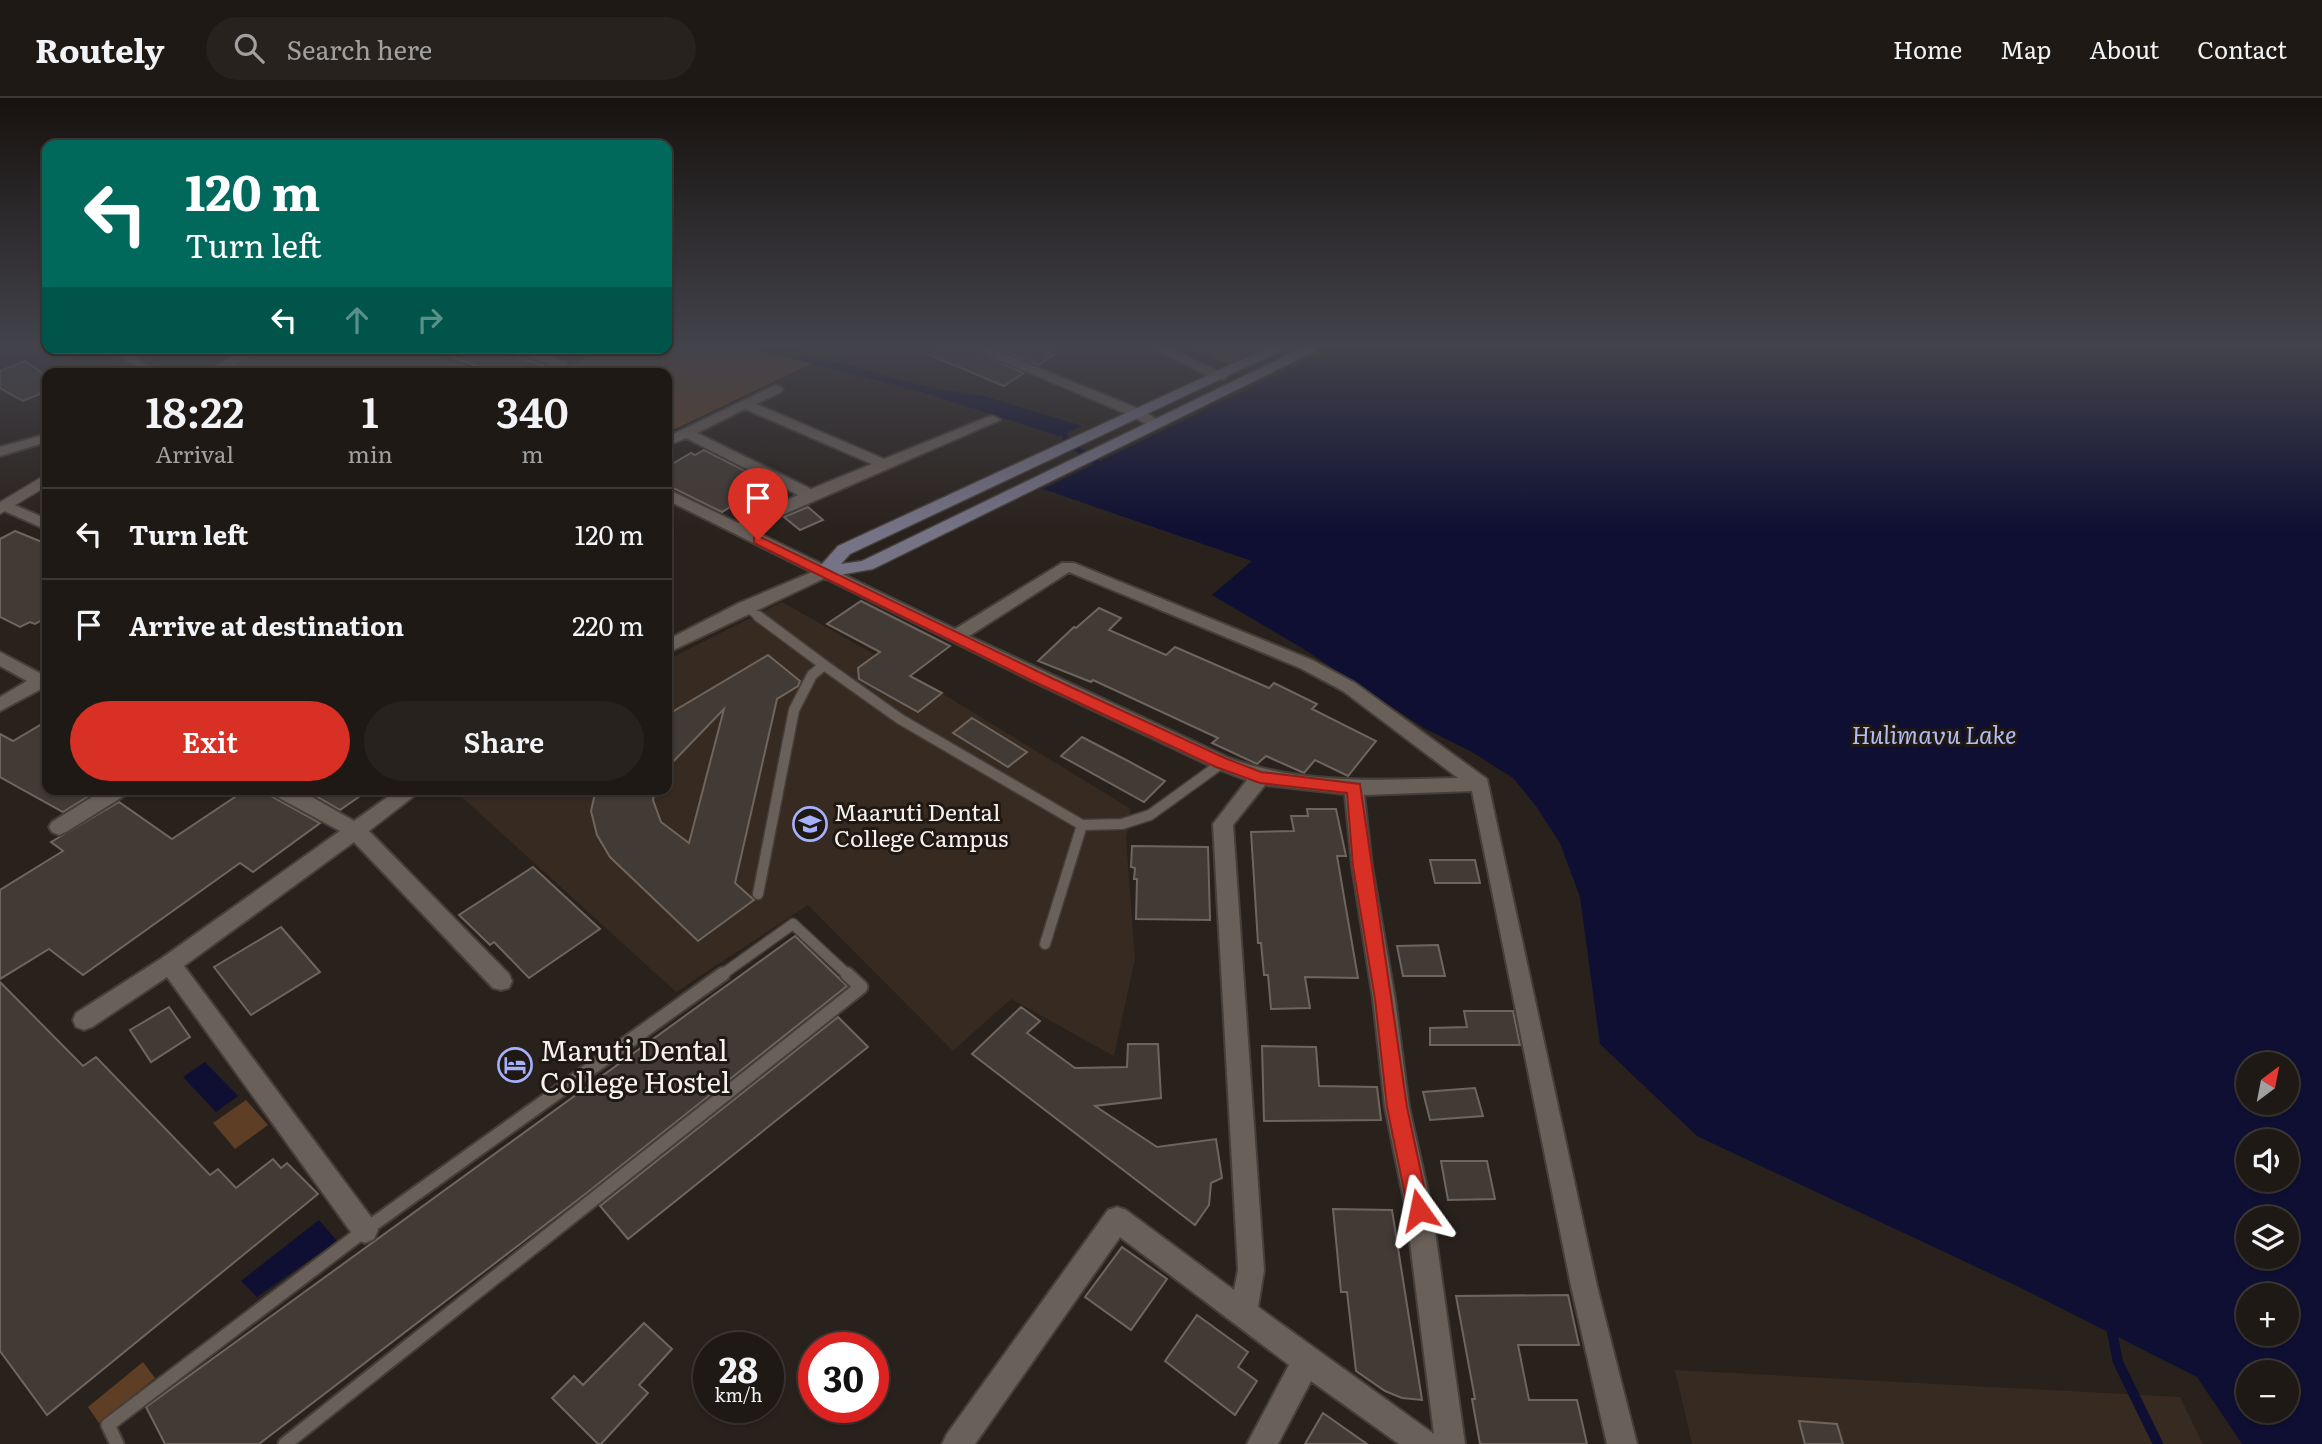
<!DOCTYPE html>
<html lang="en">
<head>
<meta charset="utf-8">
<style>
  :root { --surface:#1f1915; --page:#27221e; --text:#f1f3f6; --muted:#a1a0a0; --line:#3c3834; --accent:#d93025 }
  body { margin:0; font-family:Literata,serif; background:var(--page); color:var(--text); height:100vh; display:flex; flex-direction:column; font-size:26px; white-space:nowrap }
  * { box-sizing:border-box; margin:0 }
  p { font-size:23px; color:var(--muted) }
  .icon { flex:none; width:38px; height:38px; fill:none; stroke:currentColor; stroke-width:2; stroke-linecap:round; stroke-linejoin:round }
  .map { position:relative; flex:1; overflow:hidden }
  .sheet { position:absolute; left:42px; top:270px; width:630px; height:427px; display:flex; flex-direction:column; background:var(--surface); border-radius:14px; box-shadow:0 2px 5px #0004,0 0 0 2px var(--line) }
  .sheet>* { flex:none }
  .banner { position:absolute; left:42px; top:42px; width:630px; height:214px; border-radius:14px; box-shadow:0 2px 5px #0004,0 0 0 2px var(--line); background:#00695c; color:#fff; overflow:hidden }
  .needle { width:46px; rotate:32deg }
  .fabs { position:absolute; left:2236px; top:954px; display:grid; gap:14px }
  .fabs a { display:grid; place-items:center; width:63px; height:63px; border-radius:50%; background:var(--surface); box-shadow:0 2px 5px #0004,0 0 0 2px var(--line); font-size:35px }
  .speed { position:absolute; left:693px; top:1234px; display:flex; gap:14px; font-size:35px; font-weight:700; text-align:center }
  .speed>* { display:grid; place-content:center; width:91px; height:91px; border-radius:50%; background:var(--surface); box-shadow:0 2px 5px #0004,0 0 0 2px var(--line); line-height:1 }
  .speed small { font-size:18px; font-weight:400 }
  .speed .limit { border:10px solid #d22; background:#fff; color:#111 }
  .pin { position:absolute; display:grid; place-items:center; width:60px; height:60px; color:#fff; margin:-72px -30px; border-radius:50% 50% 50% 0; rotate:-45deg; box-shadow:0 0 7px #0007 }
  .pin .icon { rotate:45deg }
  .me { position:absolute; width:77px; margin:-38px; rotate:348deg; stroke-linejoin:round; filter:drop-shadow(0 0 5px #0008) }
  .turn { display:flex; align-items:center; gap:24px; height:147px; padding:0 28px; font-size:32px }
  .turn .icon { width:91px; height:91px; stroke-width:2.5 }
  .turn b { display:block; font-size:49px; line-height:60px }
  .lanes { display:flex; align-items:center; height:66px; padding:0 28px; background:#0003; justify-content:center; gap:35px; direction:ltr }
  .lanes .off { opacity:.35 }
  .eta { display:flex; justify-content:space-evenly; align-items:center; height:119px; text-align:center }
  .eta b { font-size:42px; font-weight:600; line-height:49px }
  .action { display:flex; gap:14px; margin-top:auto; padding:14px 28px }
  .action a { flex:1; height:80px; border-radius:42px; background:var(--accent); color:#fff; font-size:28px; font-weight:600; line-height:80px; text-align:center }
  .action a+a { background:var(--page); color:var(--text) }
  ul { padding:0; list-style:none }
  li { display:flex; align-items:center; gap:21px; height:91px; padding:0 28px; border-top:2px solid var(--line) }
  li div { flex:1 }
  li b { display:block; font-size:26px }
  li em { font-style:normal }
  header { display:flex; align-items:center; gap:42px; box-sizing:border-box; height:98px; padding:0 35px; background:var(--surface); border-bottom:2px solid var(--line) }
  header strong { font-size:33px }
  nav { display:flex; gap:38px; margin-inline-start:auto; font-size:24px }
  .search { width:490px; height:63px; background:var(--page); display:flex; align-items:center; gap:18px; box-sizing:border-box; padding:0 24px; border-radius:38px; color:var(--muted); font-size:26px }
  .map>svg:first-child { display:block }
  .built { fill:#372a21 }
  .green { fill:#5f3e26 }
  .water { fill:#0e0f32; fill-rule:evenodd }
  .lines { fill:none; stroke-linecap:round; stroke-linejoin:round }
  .stream-far1 { stroke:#0e0f32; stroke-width:6 }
  .stream { stroke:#0e0f32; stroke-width:10 }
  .building { fill:#423a34; stroke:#6f655f; stroke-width:2 }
  .service-far2-casing { stroke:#453e39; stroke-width:10 }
  .service-far1-casing { stroke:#453e39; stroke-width:13 }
  .service-casing { stroke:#453e39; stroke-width:17 }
  .minor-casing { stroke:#453e39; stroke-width:4 }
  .tertiary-casing { stroke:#453e39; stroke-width:3 }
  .secondary-casing { stroke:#453e39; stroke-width:3 }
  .service-far2 { stroke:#6a605a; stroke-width:7 }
  .service-far1 { stroke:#6a605a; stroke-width:10 }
  .service { stroke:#6a605a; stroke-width:13 }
  .minor { fill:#6a605a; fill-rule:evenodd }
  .tertiary { fill:#6a605a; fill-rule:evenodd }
  .secondary { fill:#767386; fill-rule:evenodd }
  .route { fill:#d93025; stroke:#8d1f18; stroke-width:2 }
  .labels { text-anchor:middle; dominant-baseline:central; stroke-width:6; stroke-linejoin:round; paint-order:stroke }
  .poi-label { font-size:23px; fill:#f8f2ef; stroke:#201813; text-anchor:start }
  .water-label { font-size:24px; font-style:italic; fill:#b2bdf4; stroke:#201813 }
  .near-poi-label { font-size:28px; fill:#f8f2ef; stroke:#201813; text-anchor:start }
</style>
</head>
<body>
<header>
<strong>Routely</strong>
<div class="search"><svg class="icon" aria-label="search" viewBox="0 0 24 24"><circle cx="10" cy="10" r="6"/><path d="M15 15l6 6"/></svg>Search here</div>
<nav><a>Home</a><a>Map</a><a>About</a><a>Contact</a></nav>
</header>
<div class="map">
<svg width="2322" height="1346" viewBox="0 0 2322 1346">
  <rect width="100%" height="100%" fill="#29211c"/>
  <g class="built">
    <path d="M0,246h47v4h85l41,25h-42l-32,-23 -44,15 -20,-15 -30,9 -5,-4z"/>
    <path d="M782,504l148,84 201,123 -5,29 9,121 -21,97 -103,-57 -58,52 -145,-146 -132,87 -223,-203h214v-129z"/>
    <path d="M1675,1272l505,27 23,47h-511z"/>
  </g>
  <g class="green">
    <path d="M667,246h67l78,19 -145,70v-60h-110l47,-25h63z"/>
    <path d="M1177,246h95l-43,20z"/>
    <path d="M268,250h145l77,25h-263l22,-16z"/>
    <path d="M246,1002l22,25 -33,24 -22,-26z"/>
    <path d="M143,1264l12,16 -56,45 -11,-16z"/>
  </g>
  <g class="water">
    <path d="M736,246h34l158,43 56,9 98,30 -23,10 -134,-43z"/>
    <path d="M1341,246h981v1100h-80l-45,-67 -180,-91 -320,-150 -97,-92 -20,-147 -20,-54 -24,-37 -23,-28 -41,-26 -48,-24 -122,-80 -90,-53 40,-34 -209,-72zM2249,966h38v38h-38zM2249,1043h38v39h-38zM2249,1120h38v38h-38zM2249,1197h38v39h-38zM2249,1274h38v38h-38z"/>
    <path d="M205,964l33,34 -22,16 -33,-35z"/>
    <path d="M319,1122l18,21 -80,56 -16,-16z"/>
  </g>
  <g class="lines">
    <path class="stream-far1" d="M1062,325l4,18 31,22"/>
    <path class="stream" d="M2111,1229l7,35 40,82"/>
  </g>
  <g class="building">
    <path d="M949,246h11l64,29 -20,13 -74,-31z"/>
    <path d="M988,246h75l-14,9 5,2 -16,10z"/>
    <path d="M435,250h71l14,7 -3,2 37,12 -1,4h-57l-61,-22z"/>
    <path d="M25,263l22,15v15l-24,10 -23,-13v-17z"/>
    <path d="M704,352l82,42 -18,11 -4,-4 -9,6 -12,-6 -21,13 -55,-27v-18l24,-14 4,2z"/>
    <path d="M808,409l15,13 -23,10 -16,-13z"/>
    <path d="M15,433l32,13v73l-12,7 -5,-2 -10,5 -20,-10v-78z"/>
    <path d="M861,503l89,45 -40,30 32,17 -24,19 -59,-33 -1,-11 22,-16 -53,-28z"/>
    <path d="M1099,510l22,10 -12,12 57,25 9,-8 94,41 5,-5 43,21 -5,5 64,32 -28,35 -33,-16 -11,13 -38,-17 -9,8 -45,-21 6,-5 -125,-58 -2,2 -53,-21 36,-34 2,1z"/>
    <path d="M768,557l32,26 -2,5 -21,13 -42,184 19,17 -56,41 -88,-84 -13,-22 -6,-24 5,-22h59l-2,11 8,22 28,21 35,-134 -57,59v-53z"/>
    <path d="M972,620l55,34 -19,15 -55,-34z"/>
    <path d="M47,623v68h53l-37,23 -63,-35v-43l13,7z"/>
    <path d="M1082,639l48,25 35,19 -21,21 -83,-46z"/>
    <path d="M247,691h20l4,7 49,27 -67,49 -13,-9 -157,112 -34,-26 -49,30v-89l63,-39 -12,-9 68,-40 53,37z"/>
    <path d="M304,691h66l-30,21z"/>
    <path d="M1307,711h29l10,47h-9l21,122 -53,-1 5,31 -39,1 -3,-34h-4l-3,-32h-3l-7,-111 43,-1 -3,-15h17z"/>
    <path d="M1132,748l76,1 2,73 -74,-1 1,-40h-3l1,-11 -4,-1z"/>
    <path d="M1430,762h45l5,23h-45z"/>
    <path d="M533,769l67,62 -71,49 -35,-36 -4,3 -31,-30z"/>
    <path d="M281,829l39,45 -69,43 -37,-48z"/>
    <path d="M795,838l52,50 -259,206 -329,252h-94l-19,-37z"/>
    <path d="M1438,847l7,31h-42l-6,-30z"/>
    <path d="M0,884l83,84 13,-9 114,118 8,-6 18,19 37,-29 8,9 6,-5 31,31 -271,221 -47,-64z"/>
    <path d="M169,909l21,30 -39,25 -21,-32z"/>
    <path d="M1021,909l19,14 -13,12 48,35 52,-1 1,-23h30l3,54 -66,8 62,41 59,-8 6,39 -11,5 -2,22 -14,20 -223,-171z"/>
    <path d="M1464,913h49l7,34h-90v-17l37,-1z"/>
    <path d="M838,919l30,30 -240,192 -28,-33z"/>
    <path d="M1262,948l54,1 3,39 58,1 4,33 -117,1z"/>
    <path d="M1475,990l8,28 -53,4 -7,-28z"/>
    <path d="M1441,1063h46l8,38 -47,1z"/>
    <path d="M1333,1111l59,1 30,190 -20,-2 -17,-7 -29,-20 -9,-79h-6z"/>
    <path d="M1122,1149l45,32 -36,51 -46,-33z"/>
    <path d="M1568,1197l11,50h-61l11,55h48l10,44h-107l-8,-45h3l-19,-103z"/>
    <path d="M1197,1217l51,37 -10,15 19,14 -22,34 -70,-54z"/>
    <path d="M644,1225l28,26 -33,36 9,8 -47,51h-3l-46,-46 22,-22 9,9z"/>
    <path d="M1323,1315l44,31h-62z"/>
    <path d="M1799,1323l38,3 6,20h-38z"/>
  </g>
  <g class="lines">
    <g class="service-far2-casing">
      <g id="service-far2">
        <path d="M114,250l38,25"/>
        <path d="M745,509l15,11"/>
      </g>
    </g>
    <g class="service-far1-casing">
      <g id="service-far1">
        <path d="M758,518l66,49 -12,10 -18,35 -36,184"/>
        <path d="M824,567l76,54 182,106 40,-1 28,-9 72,-52"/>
        <path d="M1045,846l37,-119"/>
        <path d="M720,878l73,-52 56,52"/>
      </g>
    </g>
    <g class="service-casing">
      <g id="service">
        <path d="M117,1346l-9,-19 257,-195 358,-256"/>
        <path d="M285,1346l576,-457 -14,-13"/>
      </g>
    </g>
    <g class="minor-casing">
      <g id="minor">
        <path d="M962,246h18l164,67 19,13 -2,3h-10l-17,-10z"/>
        <path d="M1144,246h17l66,32 -2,3h-10z"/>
        <path d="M508,250h20l39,15 -2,3h-10z"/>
        <path d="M776,287l7,4 -2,3 -25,12 128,55 104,-42 5,-1 7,4 -250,109 205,100 107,-66h12l238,97 43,23 132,96 110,507 40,158h-30l-36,-158 -99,-495 -108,4 8,71 23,133 14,108 23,103 33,234h-66l-88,-63 -33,63h-31l42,-79 -169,-128 -145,207h-33l5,-10 161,-224 9,-3 9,3 108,80 4,-20 -25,-446 34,-44 -32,-12 -179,-85 -211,-105 -158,75v-13l72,-37 73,-31 -145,-72v-11l71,34 60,-28 -112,-57 -19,8v-9zM745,311l127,55 -61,25 -114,-56zM1069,474l231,96 43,23 115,87c-77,2 -156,7 -229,-20l-260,-122zM1265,687l80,9 7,72 21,133 12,108 21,103 28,224 -176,-127 6,-37 -31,-445z"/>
        <path d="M47,336v8l-47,14v-9z"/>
        <path d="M5,403l42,18v11l-47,-21v-6z"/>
        <path d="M0,554l47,25v14l-6,-2 -41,22v-14l27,-16 -27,-15z"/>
        <path d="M105,691h25l-3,5 -61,38 -7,3 -7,-3 -3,-5 3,-5z"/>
        <path d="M269,691h29l56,32 45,-32h24l-54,42 140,143 3,7 -3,7 -8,2 -8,-2 -139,-146 -170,124 190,255 4,9 -4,9 -9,4 -9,-4 -189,-262 -75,50 -8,3 -8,-3 -3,-7 3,-7 86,-55 178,-127 -68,-37z"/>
      </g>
    </g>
    <g class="tertiary-casing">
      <g id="tertiary">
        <path d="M244,250h17l-37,25h-18z"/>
        <path d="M47,376v12l-47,28v-12z"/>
      </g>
    </g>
    <g class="secondary-casing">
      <path id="secondary" d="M1276,246h19l-445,210 -9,10 21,-3 448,-217h19l-456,225 -50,9 -9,-5 24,-27z"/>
    </g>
    <use href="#service-far2" class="service-far2"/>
    <use href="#service-far1" class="service-far1"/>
    <use href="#service" class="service"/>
    <use href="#minor" class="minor"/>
    <use href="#tertiary" class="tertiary"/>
    <use href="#secondary" class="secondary"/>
  </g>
  <linearGradient id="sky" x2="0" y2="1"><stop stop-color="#17120f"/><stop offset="0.57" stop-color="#43434b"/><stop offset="1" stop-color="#43434b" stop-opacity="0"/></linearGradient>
  <rect width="2322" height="435" fill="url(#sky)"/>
  <path class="route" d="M758,438l289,140 180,83 34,13 99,12 47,323 22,103 -3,7 -7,3 -8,-3 -3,-7 -21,-103 -12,-108 -22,-133 -6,-73 -87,-10 -44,-16 -179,-84 -283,-140v-6z"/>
  <defs>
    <g id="university-ring" transform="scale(1.75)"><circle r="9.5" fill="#201813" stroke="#a5b1fc" stroke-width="1.5"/><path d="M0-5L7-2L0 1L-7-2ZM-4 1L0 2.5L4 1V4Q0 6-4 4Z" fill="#a5b1fc"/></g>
    <g id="hotel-ring" transform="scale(1.75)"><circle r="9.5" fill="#201813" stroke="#a5b1fc" stroke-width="1.5"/><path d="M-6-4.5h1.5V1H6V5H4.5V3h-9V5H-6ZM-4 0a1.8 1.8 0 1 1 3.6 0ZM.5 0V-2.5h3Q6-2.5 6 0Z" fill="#a5b1fc"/></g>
  </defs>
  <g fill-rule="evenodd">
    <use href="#university-ring" x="810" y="726"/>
    <use href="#hotel-ring" x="515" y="967"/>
  </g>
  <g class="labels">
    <g class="poi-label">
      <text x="834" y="713">Maaruti Dental<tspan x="834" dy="26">College Campus</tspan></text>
    </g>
    <g class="water-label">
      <text x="1934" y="635">Hulimavu Lake</text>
    </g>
    <g class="near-poi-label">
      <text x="540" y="951">Maruti Dental<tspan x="540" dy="32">College Hostel</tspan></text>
    </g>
  </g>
</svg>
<div class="fabs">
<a><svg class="needle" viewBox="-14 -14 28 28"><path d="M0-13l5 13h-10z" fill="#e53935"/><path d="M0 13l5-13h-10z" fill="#a1a0a0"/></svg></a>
<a><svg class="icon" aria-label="sound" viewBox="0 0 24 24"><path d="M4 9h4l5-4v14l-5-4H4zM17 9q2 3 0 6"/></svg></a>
<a><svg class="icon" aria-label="layers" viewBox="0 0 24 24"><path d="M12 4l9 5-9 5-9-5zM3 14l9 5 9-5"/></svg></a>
<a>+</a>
<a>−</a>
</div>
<div class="speed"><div>28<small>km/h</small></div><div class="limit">30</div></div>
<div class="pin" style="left:758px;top:442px;background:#d93025"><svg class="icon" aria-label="arrive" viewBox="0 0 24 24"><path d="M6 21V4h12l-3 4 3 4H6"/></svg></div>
<svg class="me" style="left:1419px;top:1112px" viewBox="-20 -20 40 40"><path d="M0-17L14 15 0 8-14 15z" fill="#d93025" stroke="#fff" stroke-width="4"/></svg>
<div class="banner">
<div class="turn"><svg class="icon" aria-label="left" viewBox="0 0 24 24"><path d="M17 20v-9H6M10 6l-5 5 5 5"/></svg><div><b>120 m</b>Turn left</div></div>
<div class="lanes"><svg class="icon" aria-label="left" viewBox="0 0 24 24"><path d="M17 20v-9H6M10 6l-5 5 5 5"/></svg><svg class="icon off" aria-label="ahead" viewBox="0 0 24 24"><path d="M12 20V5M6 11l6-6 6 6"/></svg><svg class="icon off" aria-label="right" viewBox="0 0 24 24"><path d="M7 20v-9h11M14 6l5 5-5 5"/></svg></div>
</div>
<section class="sheet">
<div class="eta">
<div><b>18:22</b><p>Arrival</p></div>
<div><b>1</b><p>min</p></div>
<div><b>340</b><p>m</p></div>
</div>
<ul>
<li><svg class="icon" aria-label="left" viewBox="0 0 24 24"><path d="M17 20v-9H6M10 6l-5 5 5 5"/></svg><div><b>Turn left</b></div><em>120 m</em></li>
<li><svg class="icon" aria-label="arrive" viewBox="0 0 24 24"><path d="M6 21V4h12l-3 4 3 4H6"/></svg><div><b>Arrive at destination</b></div><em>220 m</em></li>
</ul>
<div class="action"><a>Exit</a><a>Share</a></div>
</section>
</div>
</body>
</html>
